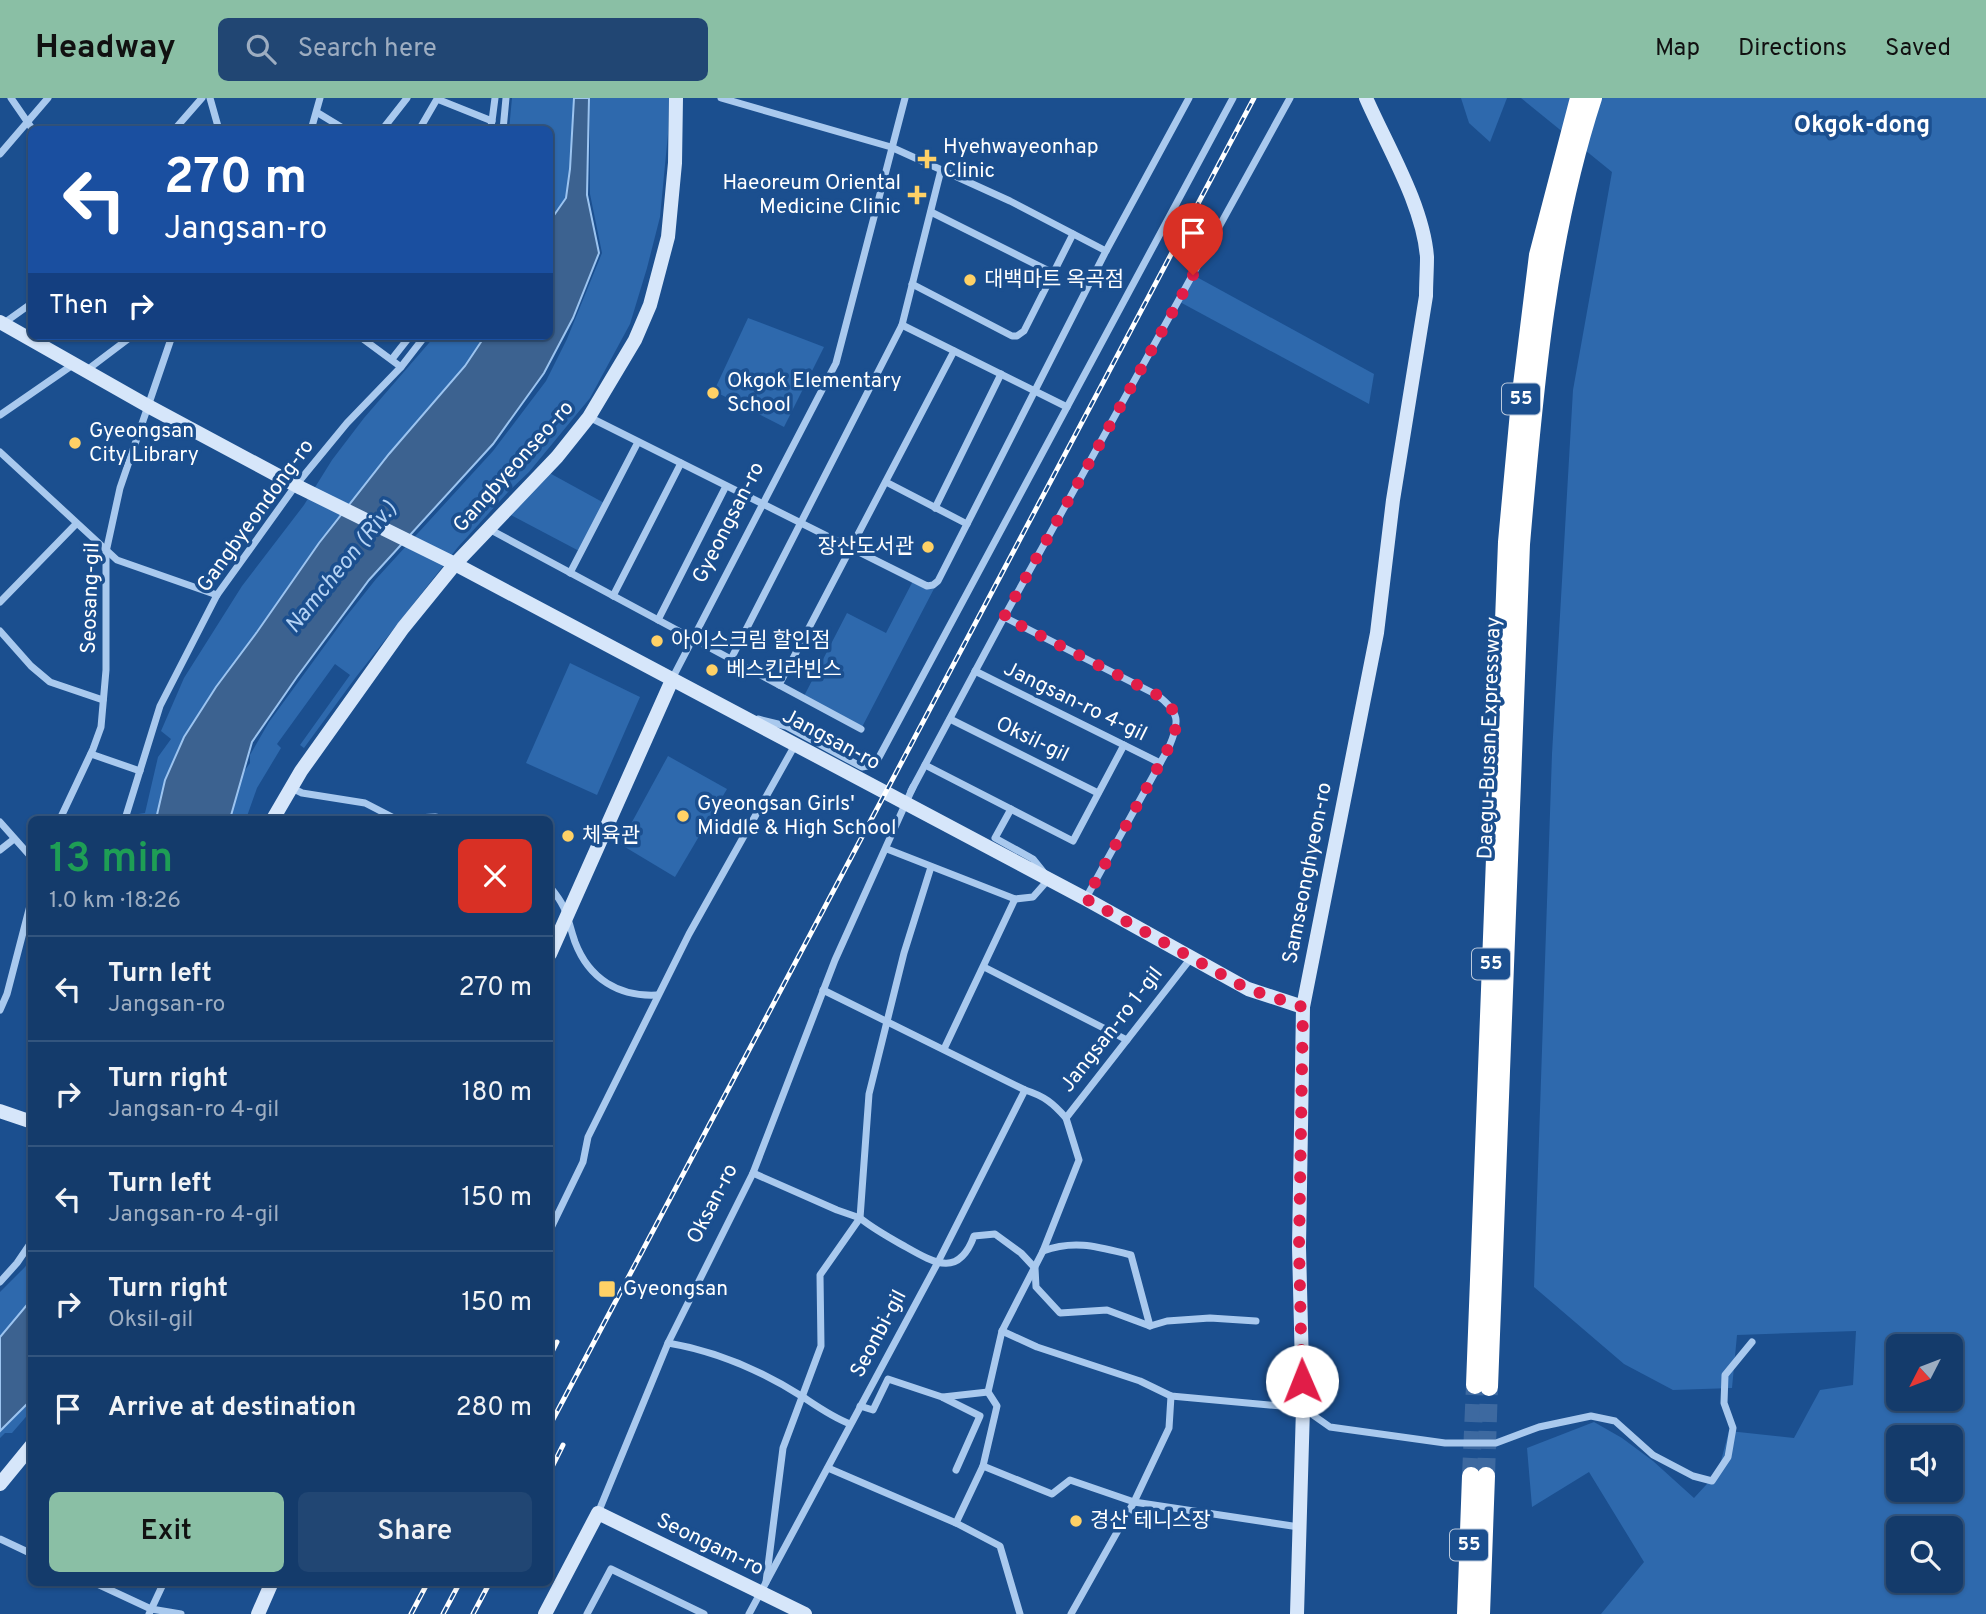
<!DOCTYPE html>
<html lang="en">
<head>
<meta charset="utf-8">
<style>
  :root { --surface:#143b6b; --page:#214673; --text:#f1f3f6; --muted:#9dadc1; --line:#33557e; --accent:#8abfa5 }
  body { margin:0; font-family:Overpass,"Noto Sans KR",sans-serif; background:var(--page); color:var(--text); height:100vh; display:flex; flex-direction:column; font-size:26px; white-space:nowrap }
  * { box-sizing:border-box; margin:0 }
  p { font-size:23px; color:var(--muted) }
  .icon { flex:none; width:38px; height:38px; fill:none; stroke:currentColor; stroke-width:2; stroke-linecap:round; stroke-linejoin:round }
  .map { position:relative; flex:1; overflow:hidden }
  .side { position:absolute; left:28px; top:718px; width:525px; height:770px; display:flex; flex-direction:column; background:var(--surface); border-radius:10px; box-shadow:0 2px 5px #0004,0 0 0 2px var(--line) }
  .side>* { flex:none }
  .guide { position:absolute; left:28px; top:28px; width:525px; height:214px; border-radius:10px; box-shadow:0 2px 5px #0004,0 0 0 2px var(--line); background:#1a4fa0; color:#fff; overflow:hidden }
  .needle { width:46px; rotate:228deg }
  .tools { position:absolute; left:1886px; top:1236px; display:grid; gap:14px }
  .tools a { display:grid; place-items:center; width:77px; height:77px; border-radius:10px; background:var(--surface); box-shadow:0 2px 5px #0004,0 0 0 2px var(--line); font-size:35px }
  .pin { position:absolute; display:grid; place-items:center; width:60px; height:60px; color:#fff; margin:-72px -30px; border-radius:50% 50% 50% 0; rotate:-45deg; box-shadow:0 0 7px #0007 }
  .pin .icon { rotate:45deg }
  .me { position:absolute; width:77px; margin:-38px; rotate:359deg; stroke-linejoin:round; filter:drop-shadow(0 0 5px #0008) }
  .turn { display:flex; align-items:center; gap:24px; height:147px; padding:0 21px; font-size:32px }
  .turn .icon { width:91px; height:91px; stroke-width:2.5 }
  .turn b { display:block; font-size:49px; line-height:60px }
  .then { display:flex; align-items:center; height:66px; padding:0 21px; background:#0003; gap:14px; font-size:26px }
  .round { display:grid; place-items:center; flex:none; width:74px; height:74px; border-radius:10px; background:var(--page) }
  .overview { display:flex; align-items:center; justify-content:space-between; height:119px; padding:0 21px }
  h1 { font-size:42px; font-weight:600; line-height:52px; color:#1e9e55 }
  .cta { display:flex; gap:14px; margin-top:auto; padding:14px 21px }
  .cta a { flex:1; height:80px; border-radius:10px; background:var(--accent); color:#111; font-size:28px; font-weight:600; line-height:80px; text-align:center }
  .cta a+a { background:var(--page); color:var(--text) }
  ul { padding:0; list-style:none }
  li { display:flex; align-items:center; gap:21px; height:105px; padding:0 21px; border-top:2px solid var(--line) }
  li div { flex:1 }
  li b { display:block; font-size:26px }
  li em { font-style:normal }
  header { display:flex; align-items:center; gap:42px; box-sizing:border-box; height:98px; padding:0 35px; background:var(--accent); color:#111 }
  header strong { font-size:33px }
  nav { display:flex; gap:38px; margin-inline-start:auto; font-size:24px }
  .search { width:490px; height:63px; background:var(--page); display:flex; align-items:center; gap:18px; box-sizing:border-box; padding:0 24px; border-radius:10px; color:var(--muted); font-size:26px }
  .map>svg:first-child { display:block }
  .green { fill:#2e69ad; fill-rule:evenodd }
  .water { fill:#3c6290; stroke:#9cc4f0; stroke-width:2 }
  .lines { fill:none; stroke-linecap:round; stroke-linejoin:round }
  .highway-tunnel { stroke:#3d69a0; stroke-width:18; stroke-dasharray:18 9; stroke-linecap:butt }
  .street { stroke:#a9c9ee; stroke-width:7 }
  .secondary { stroke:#d6e6fa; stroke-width:14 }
  .highway { stroke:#fff; stroke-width:18 }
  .rail-casing { stroke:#fff; stroke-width:5 }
  .rail { stroke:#1b4f8f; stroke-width:2.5; stroke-dasharray:8; stroke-linecap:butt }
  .route { stroke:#e11d48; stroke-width:12; stroke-dasharray:0 21.6 }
  .poi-dot { fill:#ffd166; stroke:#1b4f8f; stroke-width:2.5 }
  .labels { text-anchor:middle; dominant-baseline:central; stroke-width:7; stroke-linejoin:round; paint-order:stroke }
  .shield { fill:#1b4f8f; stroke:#bbcadd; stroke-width:2 }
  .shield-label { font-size:19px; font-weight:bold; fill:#fff }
  .poi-label { font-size:21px; fill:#fff; stroke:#1b4f8f; text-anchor:start }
  .street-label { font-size:21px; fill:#fff; stroke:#1b4f8f }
  .water-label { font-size:23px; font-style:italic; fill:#b5d3f5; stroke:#1b4f8f }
  .quarter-label { font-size:24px; font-weight:bold; fill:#fff; stroke:#1b4f8f }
</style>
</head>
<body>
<header>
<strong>Headway</strong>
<div class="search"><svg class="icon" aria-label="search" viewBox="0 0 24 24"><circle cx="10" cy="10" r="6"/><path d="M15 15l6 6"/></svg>Search here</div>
<nav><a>Map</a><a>Directions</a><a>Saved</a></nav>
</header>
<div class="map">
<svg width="1986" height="1516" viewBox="0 0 1986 1516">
  <rect width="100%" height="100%" fill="#1b4f8f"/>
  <g class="green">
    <path d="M512,0h62l-4,71 -4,29 -16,23v-91h-41z"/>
    <path d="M590,0h79l-1,36 -8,83 -13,51 -17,56 -40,74 -61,74 -20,19 -51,56 -102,130 -52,71 -4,-3 50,-70 -15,-11 -58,80 4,4 -24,40 -11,31h-16l13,-46 7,-10v-8l19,-33 76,-104 31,-39 117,-128 53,-70 21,-42 35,-86 -12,-59z"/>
    <path d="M1461,0h46l-17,44 -21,-19z"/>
    <path d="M1521,0h465v1516h-385l43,-52 -55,-90 -57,35 -5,-59 67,-26 28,16 31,23 41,37 24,-26 11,-41 65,7 26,-48 33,-5 3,-54 -119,4 -5,53 -59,2 -49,-26 -90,-77 18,-533 21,-364 39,-218zM1899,1248h52v52h-52zM1899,1339h52v52h-52zM1899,1430h52v52h-52z"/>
    <path d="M1193,177l181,99 -5,30 -191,-103z"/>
    <path d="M748,220l76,29 -40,80 -70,-36z"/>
    <path d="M435,238h50l-20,30 -76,88 -70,89 -62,89 -41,55 -32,50 -19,43 -9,39h-20l2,-5 7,-1 13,-56 13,-18 -10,-8 23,-53 58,-92 62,-81 28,-45 32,-42z"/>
    <path d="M544,372l62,34 -25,48 -76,-40z"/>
    <path d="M914,481l13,7 11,-5 -77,148 -58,-31 44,-85 39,20z"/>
    <path d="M570,565l70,34 -43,98 -71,-32z"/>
    <path d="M668,658l59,33 -52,88 -55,-33z"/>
    <path d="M31,1159v43l-31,37v-45l25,-25z"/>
    <path d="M31,1303v10l-19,22h-7l-5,5v-6z"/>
  </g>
  <g class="water">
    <path d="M574,0h15l-2,97 12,58 -26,65 -29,55 -51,71 -124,136 -72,97 -45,65 -22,77h-74l9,-39 19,-43 32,-50 41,-55 62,-89 70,-89 76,-88 20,-30h65v-115l16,-23 4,-29z"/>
    <path d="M31,1202v100l-31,31v-94z"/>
  </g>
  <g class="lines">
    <g class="highway-tunnel">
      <path d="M1471,1378l4,-91"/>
      <path d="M1486,1378l3,-89"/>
    </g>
    <g class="street">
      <path d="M11,0l22,32"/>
      <path d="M210,0l9,32"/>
      <path d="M721,0l170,49 119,54 96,50"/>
      <path d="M318,15l28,17"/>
      <path d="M492,23l3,-23"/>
      <path d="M174,32l28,-32"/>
      <path d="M311,32l9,-32"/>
      <path d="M382,32l25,-32"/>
      <path d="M419,32l18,-31 55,22 -2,9"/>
      <path d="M503,32l3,-32"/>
      <path d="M0,56l48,-56"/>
      <path d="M931,114l122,61"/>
      <path d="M912,186l100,52h5l7,-5 49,-97"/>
      <path d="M4,225l28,-20"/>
      <path d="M902,227l165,82"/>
      <path d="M359,238l42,31"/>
      <path d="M392,261l18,-23"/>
      <path d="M87,272l45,-34"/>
      <path d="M0,317l74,-51"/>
      <path d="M589,319l338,169 6,-1 5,-4 168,-330 83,-153"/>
      <path d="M0,354l117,108 100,35"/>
      <path d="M886,384l81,42"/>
      <path d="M935,410l66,-134"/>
      <path d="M489,431l372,200"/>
      <path d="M570,475l68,-131"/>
      <path d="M613,498l68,-133"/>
      <path d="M0,504l76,-78"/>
      <path d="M1004,519l153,78c23,17 23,27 12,52l-83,151"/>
      <path d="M658,522l68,-134"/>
      <path d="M0,533l31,35 19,16 53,18"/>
      <path d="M731,561l171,-334 39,-155"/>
      <path d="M975,573l185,92"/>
      <path d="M672,581l164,-316 69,-265"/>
      <path d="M779,587l175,-334"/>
      <path d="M758,621l28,7 76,41 11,-2 4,-4 356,-663"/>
      <path d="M950,621l148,74"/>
      <path d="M91,656l49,17"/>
      <path d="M925,667l148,76 51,-96"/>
      <path d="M290,689l12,6 63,10 31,16 39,-2 12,2"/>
      <path d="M911,693l98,-183 281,-510"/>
      <path d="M1011,711l-16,29 38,21 12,15"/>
      <path d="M60,721l33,-70 8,-22 5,-57v-118l14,-64 52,-152"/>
      <path d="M125,721l35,-113 57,-111 79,-110 51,-62 54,-56 24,-31"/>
      <path d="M0,724l32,36"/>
      <path d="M887,751l128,50 18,-2 15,-17"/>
      <path d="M0,752l14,-11"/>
      <path d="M931,769l-27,86 -35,141 -9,124c15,12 30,20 46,29 30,17 53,30 68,-11l21,-2 26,19 14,15 1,19 24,26 47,-3 43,16 17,-5 43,-3 46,3"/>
      <path d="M550,789c19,23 16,29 25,55 14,37 44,55 82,53"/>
      <path d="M984,869l143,73"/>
      <path d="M823,892l202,100c19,6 28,13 41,28l125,-160"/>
      <path d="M0,912l7,-16 25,-96"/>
      <path d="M944,951l71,-150"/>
      <path d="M753,1075l84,37 23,8 -40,57 1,71 -38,102 -17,134"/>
      <path d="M550,1132l33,-68 5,-25 101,-203 106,-189"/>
      <path d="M1043,1153c32,-12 56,-4 88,4l19,71"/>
      <path d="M0,1184l17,-19 15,-22"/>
      <path d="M1002,1233l35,16 103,34 31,15 132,12 27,19 115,16h51l43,-16 52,-11 24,5 38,34 40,21 19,5 16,-24 5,-29 -9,-25 1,-28 27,-33"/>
      <path d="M668,1245c48,8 94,28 135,54 15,10 29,20 47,27"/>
      <path d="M943,1299l45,-5"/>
      <path d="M860,1308l13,4 15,-31 54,18 38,19 -24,54"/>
      <path d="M983,1368l69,28 18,-14 64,22 165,25"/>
      <path d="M828,1370l128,55 27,-57 14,-60 -9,-14 14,-61 41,-80 36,-91 -13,-42"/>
      <path d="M598,1415l70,-170 85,-170 82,-213 78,-173"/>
      <path d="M956,1425l44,23 20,68"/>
      <path d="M0,1441l32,15"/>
      <path d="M93,1484l58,27 30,5"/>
      <path d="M149,1516l15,-32"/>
      <path d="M587,1516l24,-45 93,45"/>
      <path d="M749,1516l188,-350 88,-174"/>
      <path d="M1071,1516l63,-112 35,-74 2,-32"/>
    </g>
    <g class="secondary">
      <path d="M0,224l148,84 153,82 154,76 631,335 162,90 55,18"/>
      <path d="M273,721l28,-48 102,-143 52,-64 102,-107 32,-40 46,-77 15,-35 18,-68 7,-74 1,-65"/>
      <path d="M550,856l122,-274"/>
      <path d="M0,1013l32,11"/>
      <path d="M0,1386l32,-39"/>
      <path d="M258,1516l14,-32"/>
      <path d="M545,1516l53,-101 207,101"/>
      <path d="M1297,1516l6,-206 -4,-161 4,-240 74,-374 16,-133 33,-204c0,-13 1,-26 1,-39 -4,-52 -40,-111 -61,-159"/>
    </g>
    <g class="highway">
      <path d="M1475,1287l32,-843 13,-141 18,-146 41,-157"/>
      <path d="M1489,1289l32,-843c13,-150 25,-302 72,-446"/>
      <path d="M1466,1516l5,-138"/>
      <path d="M1481,1516l5,-138"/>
    </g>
    <g class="rail-casing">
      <g id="rail">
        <path d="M550,1258l7,-14"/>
        <path d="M550,1327l704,-1327"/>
        <path d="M550,1373l13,-26"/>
        <path d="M411,1516l17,-32"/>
        <path d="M443,1516l17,-32"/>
        <path d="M473,1516l17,-32"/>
      </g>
    </g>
    <use href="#rail" class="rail"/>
  </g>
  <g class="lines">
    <path class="route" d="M1193,177l-189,342 153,78c23,17 23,27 12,52l-83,152 162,90 55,18 -4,240 3,134"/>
  </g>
  <g class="poi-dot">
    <path d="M923.5 50.5h7v7h7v7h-7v7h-7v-7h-7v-7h7z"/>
    <path d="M913.5 86.5h7v7h7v7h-7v7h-7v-7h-7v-7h7z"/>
    <circle cx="970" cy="182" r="7"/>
    <circle cx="713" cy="295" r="7"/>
    <circle cx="75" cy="345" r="7"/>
    <circle cx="928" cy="449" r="7"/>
    <circle cx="657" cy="543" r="7"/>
    <circle cx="712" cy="572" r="7"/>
    <circle cx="683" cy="718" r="7"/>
    <circle cx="568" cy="738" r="7"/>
    <rect x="598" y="1182" width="18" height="18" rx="3.5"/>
    <circle cx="1076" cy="1423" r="7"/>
  </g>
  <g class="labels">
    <g class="shield">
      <rect x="1502" y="285.5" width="38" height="31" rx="5"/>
      <rect x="1472" y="850.5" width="38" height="31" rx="5"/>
      <rect x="1450" y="1431.5" width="38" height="31" rx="5"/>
    </g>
    <g class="shield-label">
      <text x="1521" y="301">55</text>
      <text x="1491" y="866">55</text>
      <text x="1469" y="1447">55</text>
    </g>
    <g class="poi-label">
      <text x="943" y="49">Hyehwayeonhap<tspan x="943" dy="24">Clinic</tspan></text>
      <text x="901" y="85" text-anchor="end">Haeoreum Oriental<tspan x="901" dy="24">Medicine Clinic</tspan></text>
      <text x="984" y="182">대백마트 옥곡점</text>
      <text x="727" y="283">Okgok Elementary<tspan x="727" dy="24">School</tspan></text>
      <text x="89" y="333">Gyeongsan<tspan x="89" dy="24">City Library</tspan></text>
      <text x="914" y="449" text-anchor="end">장산도서관</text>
      <text x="671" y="543">아이스크림 할인점</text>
      <text x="726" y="572">베스킨라빈스</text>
      <text x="697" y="706">Gyeongsan Girls'<tspan x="697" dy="24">Middle &amp; High School</tspan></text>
      <text x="582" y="738">체육관</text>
      <text x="623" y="1191">Gyeongsan</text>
      <text x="1090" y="1423">경산 테니스장</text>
    </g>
    <g class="street-label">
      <text transform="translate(514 369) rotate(-48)">Gangbyeonseo-ro</text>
      <text transform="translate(256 418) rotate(-54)">Gangbyeondong-ro</text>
      <text transform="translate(729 425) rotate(-63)">Gyeongsan-ro</text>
      <text transform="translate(91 500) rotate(-88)">Seosang-gil</text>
      <text transform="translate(1075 604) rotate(26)">Jangsan-ro 4-gil</text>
      <text transform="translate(1490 640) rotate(-88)">Daegu-Busan Expressway</text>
      <text transform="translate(831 642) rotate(28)">Jangsan-ro</text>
      <text transform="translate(1032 642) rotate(26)">Oksil-gil</text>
      <text transform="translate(1308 775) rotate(-79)">Samseonghyeon-ro</text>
      <text transform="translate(1112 932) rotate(-52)">Jangsan-ro 1-gil</text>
      <text transform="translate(713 1106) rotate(-63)">Oksan-ro</text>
      <text transform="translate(879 1236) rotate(-62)">Seonbi-gil</text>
      <text transform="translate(710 1447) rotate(26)">Seongam-ro</text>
    </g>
    <g class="water-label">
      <text transform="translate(342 470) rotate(-51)">Namcheon (Riv.)</text>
    </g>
    <g class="quarter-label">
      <text x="1862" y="28">Okgok-dong</text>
    </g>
  </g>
</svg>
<div class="tools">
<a><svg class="needle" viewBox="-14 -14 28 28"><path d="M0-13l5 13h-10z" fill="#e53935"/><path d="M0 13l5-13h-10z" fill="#9dadc1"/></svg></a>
<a><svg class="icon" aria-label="sound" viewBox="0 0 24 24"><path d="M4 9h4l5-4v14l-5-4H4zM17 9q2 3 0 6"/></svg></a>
<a><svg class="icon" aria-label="search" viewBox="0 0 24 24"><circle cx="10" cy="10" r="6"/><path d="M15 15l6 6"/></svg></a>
</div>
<div class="pin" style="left:1193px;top:177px;background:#d93025"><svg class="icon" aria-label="arrive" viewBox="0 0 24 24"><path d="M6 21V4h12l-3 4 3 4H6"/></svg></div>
<svg class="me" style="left:1302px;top:1283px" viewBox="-20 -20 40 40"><circle r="19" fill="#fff"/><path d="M0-13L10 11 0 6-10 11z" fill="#e11d48"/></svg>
<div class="guide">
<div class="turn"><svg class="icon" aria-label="left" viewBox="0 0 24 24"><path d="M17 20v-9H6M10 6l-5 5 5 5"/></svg><div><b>270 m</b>Jangsan-ro</div></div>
<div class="then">Then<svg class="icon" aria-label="right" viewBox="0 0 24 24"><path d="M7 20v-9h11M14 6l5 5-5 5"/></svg></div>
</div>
<section class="side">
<div class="overview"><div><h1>13 min</h1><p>1.0 km · 18:26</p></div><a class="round" style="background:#d93025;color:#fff"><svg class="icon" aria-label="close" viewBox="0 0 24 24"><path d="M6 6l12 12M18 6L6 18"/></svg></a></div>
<ul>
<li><svg class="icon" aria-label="left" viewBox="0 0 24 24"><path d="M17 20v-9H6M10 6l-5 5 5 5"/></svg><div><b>Turn left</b><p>Jangsan-ro</p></div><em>270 m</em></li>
<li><svg class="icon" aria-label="right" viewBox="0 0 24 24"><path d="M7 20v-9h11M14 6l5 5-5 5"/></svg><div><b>Turn right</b><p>Jangsan-ro 4-gil</p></div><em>180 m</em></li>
<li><svg class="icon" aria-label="left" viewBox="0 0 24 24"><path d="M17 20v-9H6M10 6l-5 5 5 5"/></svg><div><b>Turn left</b><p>Jangsan-ro 4-gil</p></div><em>150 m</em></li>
<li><svg class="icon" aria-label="right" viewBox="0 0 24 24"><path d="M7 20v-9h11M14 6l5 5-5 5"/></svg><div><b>Turn right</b><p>Oksil-gil</p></div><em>150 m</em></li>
<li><svg class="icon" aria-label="arrive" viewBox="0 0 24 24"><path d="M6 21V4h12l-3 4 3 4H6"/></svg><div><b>Arrive at destination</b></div><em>280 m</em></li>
</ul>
<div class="cta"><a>Exit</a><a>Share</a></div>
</section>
</div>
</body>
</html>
